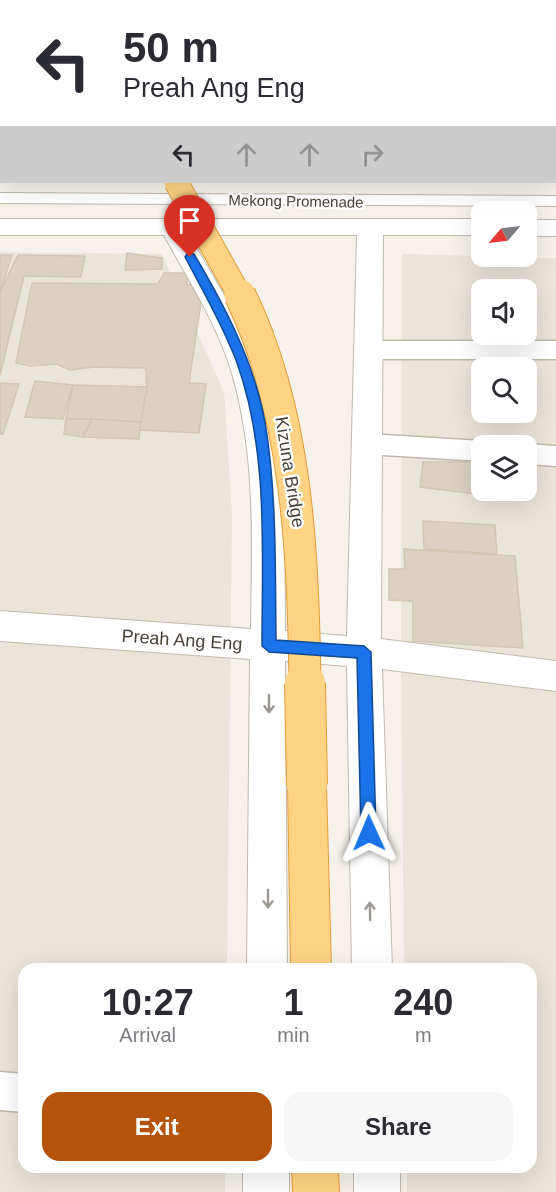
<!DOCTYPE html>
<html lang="en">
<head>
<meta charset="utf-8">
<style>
  :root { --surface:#fff; --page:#f7f7f7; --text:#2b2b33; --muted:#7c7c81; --accent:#b45309 }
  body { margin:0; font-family:Arial,sans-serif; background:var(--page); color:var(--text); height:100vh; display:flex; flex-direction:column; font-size:22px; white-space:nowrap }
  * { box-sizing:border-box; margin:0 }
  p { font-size:20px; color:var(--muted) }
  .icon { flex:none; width:33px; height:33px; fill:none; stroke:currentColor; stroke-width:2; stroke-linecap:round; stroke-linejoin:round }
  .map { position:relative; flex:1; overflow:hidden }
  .panel { position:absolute; left:18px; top:963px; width:519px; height:210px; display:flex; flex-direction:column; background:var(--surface); border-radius:18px; box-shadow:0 6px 24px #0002 }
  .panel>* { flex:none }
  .banner { position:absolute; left:0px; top:0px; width:556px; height:183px; box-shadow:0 6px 24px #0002; background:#fff; color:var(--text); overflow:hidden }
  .needle { width:39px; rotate:242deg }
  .controls { position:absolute; left:471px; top:201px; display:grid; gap:12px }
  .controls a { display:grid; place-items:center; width:66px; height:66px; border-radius:12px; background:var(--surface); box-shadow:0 6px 24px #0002; font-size:30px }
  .pin { position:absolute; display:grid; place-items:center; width:51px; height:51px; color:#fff; margin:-62px -26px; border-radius:50% 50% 50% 0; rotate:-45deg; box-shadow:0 0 6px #0007 }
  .pin .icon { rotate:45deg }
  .me { position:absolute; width:66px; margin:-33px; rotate:359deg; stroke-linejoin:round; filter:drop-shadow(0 0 4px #0008) }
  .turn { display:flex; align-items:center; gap:21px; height:126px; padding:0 24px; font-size:27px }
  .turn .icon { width:78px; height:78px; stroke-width:2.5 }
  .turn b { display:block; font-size:42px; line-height:51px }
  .lanes { display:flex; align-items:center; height:57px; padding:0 24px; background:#0003; justify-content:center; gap:30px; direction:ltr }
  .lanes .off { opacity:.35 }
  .eta { display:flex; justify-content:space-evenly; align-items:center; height:102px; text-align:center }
  .eta b { font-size:36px; font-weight:800; line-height:42px }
  .cta { display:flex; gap:12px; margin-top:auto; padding:12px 24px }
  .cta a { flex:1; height:69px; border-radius:18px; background:var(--accent); color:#fff; font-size:24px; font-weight:800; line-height:69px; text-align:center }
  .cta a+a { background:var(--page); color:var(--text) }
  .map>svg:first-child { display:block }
  .residential { fill:#eae4d9; fill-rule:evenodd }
  .water { fill:#a6d7f3 }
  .building { fill:#dbd0c2; stroke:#d3c5b2; stroke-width:1.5 }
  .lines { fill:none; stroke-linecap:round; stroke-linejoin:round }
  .pedestrian-casing { stroke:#c2b9ad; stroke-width:2 }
  .minor-casing { stroke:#c2b9ad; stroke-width:3 }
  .tertiary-casing { stroke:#c2b9ad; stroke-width:2 }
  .trunk-casing { stroke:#e39c37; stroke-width:2 }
  .pedestrian { fill:#fff; fill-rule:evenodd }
  .minor { fill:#fff; fill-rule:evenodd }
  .tertiary { fill:#fff; fill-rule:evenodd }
  .trunk { fill:#ffd383; fill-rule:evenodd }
  .trunk-bridge-far2-casing { stroke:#e39c37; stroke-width:25; stroke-linecap:butt }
  .trunk-bridge-far1-casing { stroke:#e39c37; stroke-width:33; stroke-linecap:butt }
  .trunk-bridge-casing { stroke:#e39c37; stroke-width:42; stroke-linecap:butt }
  .trunk-bridge-far2 { stroke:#ffd383; stroke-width:23 }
  .trunk-bridge-far1 { stroke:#ffd383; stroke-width:31 }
  .trunk-bridge { stroke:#ffd383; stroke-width:40 }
  .oneway { stroke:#9b9792 }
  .route { fill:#1a73e8; stroke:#114b97; stroke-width:1.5 }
  .labels { text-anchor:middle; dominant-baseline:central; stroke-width:4.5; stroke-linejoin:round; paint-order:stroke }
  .far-street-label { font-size:15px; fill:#4a4238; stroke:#fff }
  .street-label { font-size:18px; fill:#4a4238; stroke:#fff }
</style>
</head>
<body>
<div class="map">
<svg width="556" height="1192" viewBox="0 0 556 1192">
  <rect width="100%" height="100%" fill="#f6f2eb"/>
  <g class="residential">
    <path d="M0,252l162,2 62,138 8,122 -5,455h-203v198h201v25h-225z"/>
    <path d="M402,254l154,4v934h-149v-25h124v-198h-127l-3,-312zM482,290h44v44h-44zM482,368h44v44h-44zM482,446h44v44h-44z"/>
  </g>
  <path class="water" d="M0,0h556v88l-1,-86h-553l-2,125z"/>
  <g class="building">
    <path d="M127,253l35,5v11l-37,1z"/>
    <path d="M0,255h12l-12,37z"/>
    <path d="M18,255l67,1 -4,21 -57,-1 -24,99v-83z"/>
    <path d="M164,273h24l-1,12 8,-2 7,13 -13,87 17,1 -7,49 -60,-3 8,-43 -1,-19 -52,-1 -24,3 -14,-6 -26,2 -14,-3 16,-80 126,1z"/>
    <path d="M35,381l38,4 -10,34 -38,-2z"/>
    <path d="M0,383l19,1 -16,50h-3z"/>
    <path d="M73,385l74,2 -6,35 -75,-3z"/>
    <path d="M66,419h26l-9,18 -19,-3z"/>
    <path d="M92,419l49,3 -2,17 -56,-2z"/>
    <path d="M423,462h59v28h18v7l-80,-10z"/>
    <path d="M423,521l72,4 2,29 -73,-5z"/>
    <path d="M404,549l111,7 8,92 -110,-7v-40l-24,-1v-31h16z"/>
  </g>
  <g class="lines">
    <g class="pedestrian-casing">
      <path id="pedestrian" d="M0,193l556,3v10l-556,-3z"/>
    </g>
    <g class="minor-casing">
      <g id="minor">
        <path d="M369,341h187v18h-187l-8,-3 -4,-6 4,-6z"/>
        <path d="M367,434l115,7 10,5h-10v15l-115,-7 -9,-3 -4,-7 4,-7z"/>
        <path d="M526,444l30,2v20l-30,-2v-18h-5z"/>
        <path d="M0,1072l24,2v38l-24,-2z"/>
      </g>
    </g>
    <g class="tertiary-casing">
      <g id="tertiary">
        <path d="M0,219h482v16h-99l-2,404 175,22v30l-174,-22 10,300h-40l-5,-303 -62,-5 2,308h-40l3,-310 -250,-18v-30l251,18c1,-90 6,-181 -23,-268 -15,-44 -42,-85 -64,-126h-164zM189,235h168l-10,401 -62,-5c-1,-90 3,-185 -29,-271 -17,-44 -44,-84 -67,-125z"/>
        <rect x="526" y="220" width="30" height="16"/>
        <rect x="243" y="1167" width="46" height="25"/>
        <rect x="354" y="1167" width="46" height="25"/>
      </g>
    </g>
    <g class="trunk-casing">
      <g id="trunk">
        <path d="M62,0h20l1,2h-20z"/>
        <path d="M307,767l13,6 6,12 5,184h-40l-3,-184 6,-12z"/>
        <path d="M292,1167h46l1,25h-46z"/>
      </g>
    </g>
    <use href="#pedestrian" class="pedestrian"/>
    <use href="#minor" class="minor"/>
    <use href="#tertiary" class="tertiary"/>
    <use href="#trunk" class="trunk"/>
    <g class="trunk-bridge-far2-casing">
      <path id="trunk-bridge-far2" d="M176,182l64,114"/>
    </g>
    <g class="trunk-bridge-far1-casing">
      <path id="trunk-bridge-far1" d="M240,295c58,119 63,259 65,389"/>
    </g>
    <g class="trunk-bridge-casing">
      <path id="trunk-bridge" d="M305,683l2,102"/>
    </g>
    <use href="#trunk-bridge-far2" class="trunk-bridge-far2"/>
    <use href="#trunk-bridge-far1" class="trunk-bridge-far1"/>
    <use href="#trunk-bridge" class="trunk-bridge"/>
  </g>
  <defs><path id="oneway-shaft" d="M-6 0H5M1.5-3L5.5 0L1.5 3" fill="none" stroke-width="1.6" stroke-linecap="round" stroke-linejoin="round" transform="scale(1.5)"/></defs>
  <g class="oneway">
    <use href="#oneway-shaft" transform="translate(269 704) rotate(90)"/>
    <use href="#oneway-shaft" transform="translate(268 899) rotate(90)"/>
    <use href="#oneway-shaft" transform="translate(370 911) rotate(-91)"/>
  </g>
  <path class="route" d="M187,254h7c31,52 60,108 71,168 12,72 10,145 11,218l88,6 7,6 5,181 -2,6 -5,2 -6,-2 -2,-6 -4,-175 -88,-6 -7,-6c0,-95 7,-196 -26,-286 -14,-36 -33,-69 -51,-103z"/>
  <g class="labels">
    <g class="far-street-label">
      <text transform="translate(296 201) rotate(1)">Mekong Promenade</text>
    </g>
    <g class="street-label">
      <text transform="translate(290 472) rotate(81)">Kizuna Bridge</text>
      <text transform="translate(182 640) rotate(4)">Preah Ang Eng</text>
    </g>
  </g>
</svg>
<div class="controls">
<a><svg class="needle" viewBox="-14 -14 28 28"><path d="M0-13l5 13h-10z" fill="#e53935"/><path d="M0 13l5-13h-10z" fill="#7c7c81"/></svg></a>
<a><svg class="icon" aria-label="sound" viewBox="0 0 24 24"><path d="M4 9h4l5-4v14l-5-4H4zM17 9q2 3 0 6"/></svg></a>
<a><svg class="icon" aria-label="search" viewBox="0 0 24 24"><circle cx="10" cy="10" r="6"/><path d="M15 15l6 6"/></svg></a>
<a><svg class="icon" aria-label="layers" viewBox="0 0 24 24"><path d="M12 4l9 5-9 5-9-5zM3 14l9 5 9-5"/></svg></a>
</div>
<div class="pin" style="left:190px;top:257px;background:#d93025"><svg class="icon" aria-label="arrive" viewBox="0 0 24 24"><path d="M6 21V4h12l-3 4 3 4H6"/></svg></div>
<svg class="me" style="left:369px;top:833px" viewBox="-20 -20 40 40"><path d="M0-17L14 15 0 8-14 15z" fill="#1a73e8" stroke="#fff" stroke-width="4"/></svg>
<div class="banner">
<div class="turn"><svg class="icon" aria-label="left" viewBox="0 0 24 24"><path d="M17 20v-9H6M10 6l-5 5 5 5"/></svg><div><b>50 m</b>Preah Ang Eng</div></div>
<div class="lanes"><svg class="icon" aria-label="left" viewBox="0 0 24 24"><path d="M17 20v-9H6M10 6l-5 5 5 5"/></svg><svg class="icon off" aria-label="ahead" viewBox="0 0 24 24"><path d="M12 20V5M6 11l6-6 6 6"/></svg><svg class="icon off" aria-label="ahead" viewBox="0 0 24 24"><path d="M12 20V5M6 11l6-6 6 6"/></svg><svg class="icon off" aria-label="right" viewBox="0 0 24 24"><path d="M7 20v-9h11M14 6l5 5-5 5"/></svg></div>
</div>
<section class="panel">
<div class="eta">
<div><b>10:27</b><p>Arrival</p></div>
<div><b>1</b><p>min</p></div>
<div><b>240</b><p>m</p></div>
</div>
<div class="cta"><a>Exit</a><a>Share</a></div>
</section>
</div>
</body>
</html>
